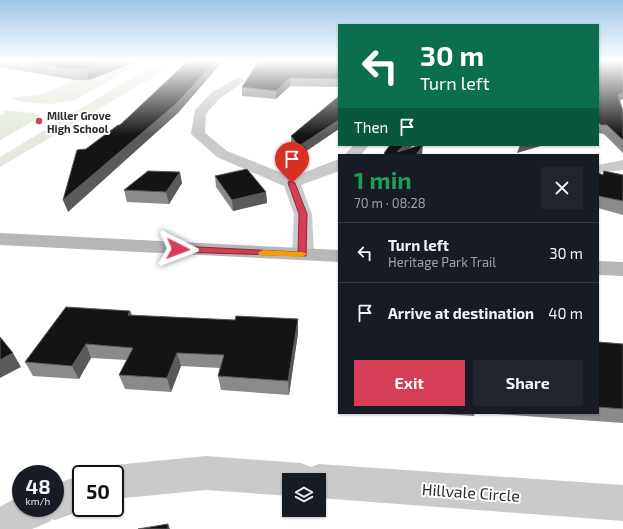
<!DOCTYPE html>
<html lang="en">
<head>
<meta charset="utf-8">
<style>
  :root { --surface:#171b24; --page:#20242c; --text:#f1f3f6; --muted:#9ea1a6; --line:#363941; --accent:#d63e56 }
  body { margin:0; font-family:"Exo 2",sans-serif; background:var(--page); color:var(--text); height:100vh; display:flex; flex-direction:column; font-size:15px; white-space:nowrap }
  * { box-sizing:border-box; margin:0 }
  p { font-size:13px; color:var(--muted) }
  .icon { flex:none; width:22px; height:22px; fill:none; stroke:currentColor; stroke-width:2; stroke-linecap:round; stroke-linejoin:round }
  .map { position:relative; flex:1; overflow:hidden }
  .side { position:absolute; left:338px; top:154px; width:261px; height:260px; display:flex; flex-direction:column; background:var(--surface); border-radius:0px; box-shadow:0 1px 3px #0004 }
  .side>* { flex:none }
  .hud { position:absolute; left:338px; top:24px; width:261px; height:122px; border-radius:0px; box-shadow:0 1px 3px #0004; background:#0b6e4f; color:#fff; overflow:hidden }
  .fabs { position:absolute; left:282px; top:473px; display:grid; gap:8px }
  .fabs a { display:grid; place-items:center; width:44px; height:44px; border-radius:0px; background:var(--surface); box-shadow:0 1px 3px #0004; font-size:20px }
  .speed { position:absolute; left:12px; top:465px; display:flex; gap:8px; font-size:20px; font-weight:700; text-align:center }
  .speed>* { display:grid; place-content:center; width:52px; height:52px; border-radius:50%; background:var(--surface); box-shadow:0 1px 3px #0004; line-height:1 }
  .speed small { font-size:10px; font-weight:400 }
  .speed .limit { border:2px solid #111; border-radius:6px; background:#fff; color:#111 }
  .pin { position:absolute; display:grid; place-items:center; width:34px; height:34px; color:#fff; margin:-41px -17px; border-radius:50% 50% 50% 0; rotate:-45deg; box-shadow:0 0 4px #0007 }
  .pin .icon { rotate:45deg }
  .me { position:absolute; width:44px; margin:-22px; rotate:93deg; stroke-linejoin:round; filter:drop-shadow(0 0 3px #0008) }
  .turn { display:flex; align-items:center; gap:14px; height:84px; padding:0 16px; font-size:18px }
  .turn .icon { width:52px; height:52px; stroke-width:2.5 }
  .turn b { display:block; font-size:28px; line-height:34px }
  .then { display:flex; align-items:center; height:38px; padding:0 16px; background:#0003; gap:8px; font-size:15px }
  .round { display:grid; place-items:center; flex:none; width:42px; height:42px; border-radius:0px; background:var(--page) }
  .headline { display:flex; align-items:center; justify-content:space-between; height:68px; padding:0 16px }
  h1 { font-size:24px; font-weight:700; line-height:30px; color:#1e9e55 }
  .primary-button { display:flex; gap:8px; margin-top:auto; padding:8px 16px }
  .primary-button a { flex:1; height:46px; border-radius:0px; background:var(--accent); color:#fff; font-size:16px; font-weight:700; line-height:46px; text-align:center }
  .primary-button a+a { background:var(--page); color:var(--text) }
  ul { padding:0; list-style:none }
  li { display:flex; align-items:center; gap:12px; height:60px; padding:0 16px; border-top:1px solid var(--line) }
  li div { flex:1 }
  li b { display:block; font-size:15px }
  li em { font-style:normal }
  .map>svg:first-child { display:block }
  .green { fill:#e4eadc }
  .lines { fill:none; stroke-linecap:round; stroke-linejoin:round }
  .minor { fill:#cacaca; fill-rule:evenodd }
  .secondary { fill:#b7b7b7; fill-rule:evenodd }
  .wall { fill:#8a8a8a }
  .shaded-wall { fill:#5a5a5a }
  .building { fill:#141414; stroke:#5a5a5a }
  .route { fill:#d63e56; stroke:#8b2838 }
  .slow { fill:#f59e0b }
  .poi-dot { fill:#d63e56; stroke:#fff; stroke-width:1.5 }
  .labels { text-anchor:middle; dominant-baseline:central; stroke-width:4; stroke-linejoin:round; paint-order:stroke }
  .far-poi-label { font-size:11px; font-weight:bold; fill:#2d2d2d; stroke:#fff; text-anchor:start }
  .near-street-label { font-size:16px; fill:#2d2d2d; stroke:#fff }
</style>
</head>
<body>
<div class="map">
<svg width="623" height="529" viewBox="0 0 623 529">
  <rect width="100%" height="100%" fill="#fff"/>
  <g class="green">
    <path d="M137,61h7l-69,39 -24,4 -29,-2 -12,-4 28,-3 40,-16z"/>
    <path d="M160,61h16l-19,14 -157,92v-10z"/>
    <path d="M2,110l32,3 5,2v3l-39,22v-25l5,-2z"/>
  </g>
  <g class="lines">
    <g class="minor">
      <path d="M239,77l5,3 -1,2 -24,17 -13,15 -1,19 22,18 65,26 47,-18v12l-38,14 11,29 2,40 -3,5 -8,1 -8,-1 -3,-5 2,-40 -10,-28 -67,-29 -26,-23 4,-24 16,-17z"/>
      <path d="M354,145h15l-8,10h-17z"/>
      <path d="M623,160v10l-25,3v-8z"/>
      <path d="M206,456l95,7 10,4 8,-3 304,21v36l-304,-23v-18h-30v16l-83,-6 -91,9v-25h-14l2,-4 12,-5z"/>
      <path d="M81,475v33h7l-33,12 -3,-1 -1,2 -19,8h-32v-22l21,-12v13h34v-24z"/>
    </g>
    <g class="secondary">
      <path d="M0,233l339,17v12l-339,-17z"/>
      <path d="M598,261l25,1v14l-25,-1z"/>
    </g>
  </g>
  <g class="wall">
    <path d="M0,61h137l-48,19h-14l-75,-13z"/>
    <path d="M339,61v26l-49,-1 -14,13 -34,-3v-9z"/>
    <path d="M598,61l22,40 3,10v42l-19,-19 -6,-1z"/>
    <path d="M339,96l-40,60 -8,-10v-10z"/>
    <path d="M604,171l19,4v40l-25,-7v-35l4,2z"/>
    <path d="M215,176l51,16 1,11 -34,8 -17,-24z"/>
    <path d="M182,183l-13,21 -42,-2 -3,-12z"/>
    <path d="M130,311l2,4 166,18 -9,62 -68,-5 -3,-14 2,-8 -39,-2 -10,26 -46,-3 -6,-14 8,-15 -36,-2 -12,21 -46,-3 -8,-14z"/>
    <path d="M598,342l25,2v79l-141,-10h116z"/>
    <path d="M427,413h48l-1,3z"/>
  </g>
  <g class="shaded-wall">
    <path d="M107,61h30l-48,19 -3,-11z"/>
    <path d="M216,61h7l-45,52 -110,99 -5,-12z"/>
    <path d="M290,78v8l-14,13v-8z"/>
    <path d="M623,93v6l-8,4 3,-8z"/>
    <path d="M339,120v9l-40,27v-10z"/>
    <path d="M404,145h9l-10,10 -6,-3z"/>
    <path d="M423,145l-1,10h-6z"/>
    <path d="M520,145h24l-27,8z"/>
    <path d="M180,172l2,11 -13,21 -3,-12z"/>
    <path d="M266,192l1,11 -34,8 -1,-11z"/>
    <path d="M130,311l5,13 -7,-9z"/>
    <path d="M298,319v14l-9,62 -1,-14z"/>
    <path d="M86,344l5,14 -12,21 -7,-13z"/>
    <path d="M13,353l8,14 -21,11v-18z"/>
    <path d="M177,353l4,13 -10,26 -4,-14z"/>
    <path d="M168,524l2,5h-2z"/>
  </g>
  <g class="building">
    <path d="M22,61h85l-21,8h-14z"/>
    <path d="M188,61h28l-40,43 -113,96 14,-50 9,-1 32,-24h2z"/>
    <path d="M259,61h80v18l-49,-1 -14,13 -34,-4z"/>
    <path d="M598,61h25v32l-5,2 5,16v29l-16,-15h-6l-3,-3z"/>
    <path d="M339,96v24l-40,26 -8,-10z"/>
    <path d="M390,145h14l-7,7 24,-7h2l-7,10h-31h1l-2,-2z"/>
    <path d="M247,169l19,23 -34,8 -17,-24z"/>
    <path d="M148,171l32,1 -14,20 -42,-2z"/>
    <path d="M604,171l19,4v26l-25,-5v-23l5,2z"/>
    <path d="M66,307l64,4 -2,4 107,5 1,-4 62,3 -10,62 -70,-5 6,-21 -47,-2 -10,25 -48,-3 14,-27 -47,-4 -14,22 -47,-4z"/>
    <path d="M0,337l13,16 -13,7z"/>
    <path d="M598,342l25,2v65l-25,-2z"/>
    <path d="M168,524v5h-30z"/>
  </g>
  <linearGradient id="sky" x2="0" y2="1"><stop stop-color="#9cc5e8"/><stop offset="0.45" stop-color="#fff"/><stop offset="1" stop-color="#fff" stop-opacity="0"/></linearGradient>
  <rect width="623" height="135" fill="url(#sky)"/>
  <path class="route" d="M289,181l6,2 12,31 -1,42 -128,-4 -4,-3 4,-3 120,6 1,-38 -11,-31z"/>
  <path class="slow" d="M263,250l39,2 5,2 -5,3 -43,-2 -1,-2z"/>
  <circle class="poi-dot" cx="39" cy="121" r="4"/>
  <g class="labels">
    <g class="far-poi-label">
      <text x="47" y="115">Miller Grove<tspan x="47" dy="13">High School</tspan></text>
    </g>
    <g class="near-street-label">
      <text transform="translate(471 492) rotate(4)">Hillvale Circle</text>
    </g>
  </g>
</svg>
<div class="fabs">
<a><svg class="icon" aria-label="layers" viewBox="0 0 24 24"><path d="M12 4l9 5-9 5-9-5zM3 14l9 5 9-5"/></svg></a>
</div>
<div class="speed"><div>48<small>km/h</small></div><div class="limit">50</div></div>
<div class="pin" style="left:292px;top:183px;background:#d93025"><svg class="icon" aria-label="arrive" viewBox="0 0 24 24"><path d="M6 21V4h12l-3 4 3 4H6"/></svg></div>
<svg class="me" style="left:178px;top:249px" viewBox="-20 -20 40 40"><path d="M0-17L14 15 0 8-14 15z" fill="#d63e56" stroke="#fff" stroke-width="4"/></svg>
<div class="hud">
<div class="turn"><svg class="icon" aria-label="left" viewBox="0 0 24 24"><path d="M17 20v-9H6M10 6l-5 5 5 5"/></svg><div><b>30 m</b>Turn left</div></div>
<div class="then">Then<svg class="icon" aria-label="arrive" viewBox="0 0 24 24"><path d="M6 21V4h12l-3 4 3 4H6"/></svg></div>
</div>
<section class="side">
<div class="headline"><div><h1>1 min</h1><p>70 m · 08:28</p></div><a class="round"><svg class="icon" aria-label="close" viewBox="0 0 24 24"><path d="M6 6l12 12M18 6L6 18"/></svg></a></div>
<ul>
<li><svg class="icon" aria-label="left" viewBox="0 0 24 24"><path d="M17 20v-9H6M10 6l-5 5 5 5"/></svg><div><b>Turn left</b><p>Heritage Park Trail</p></div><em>30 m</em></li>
<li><svg class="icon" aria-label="arrive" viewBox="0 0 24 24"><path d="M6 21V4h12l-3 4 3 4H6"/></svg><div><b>Arrive at destination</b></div><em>40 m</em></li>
</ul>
<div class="primary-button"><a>Exit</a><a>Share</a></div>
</section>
</div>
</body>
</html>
